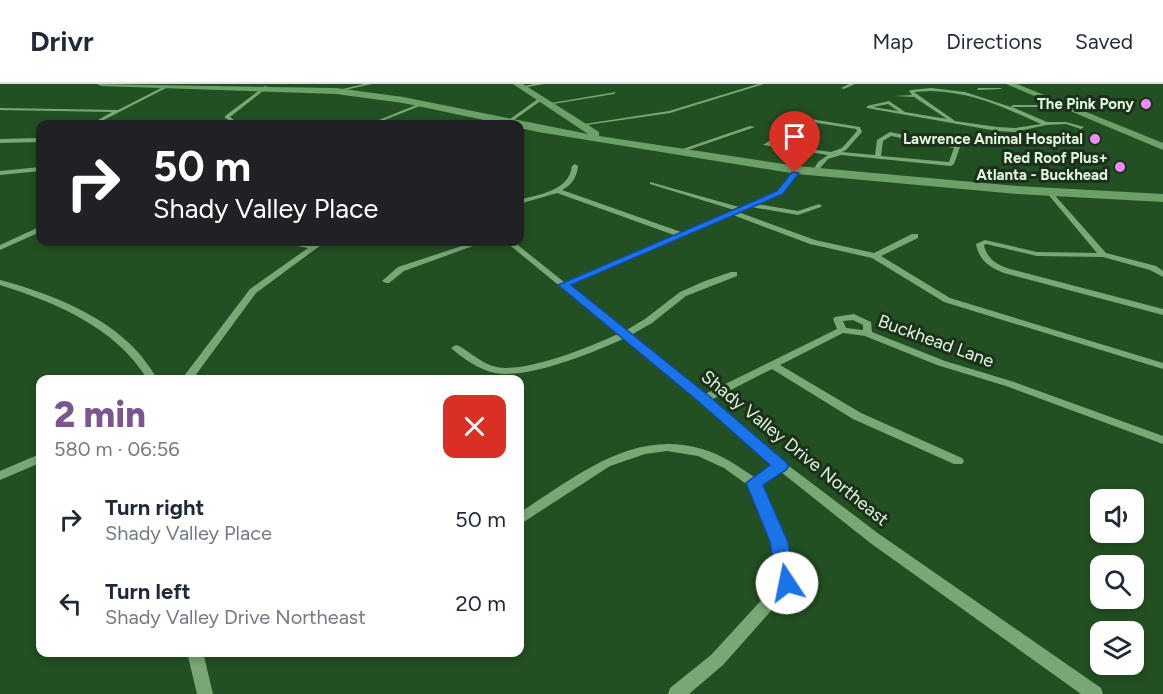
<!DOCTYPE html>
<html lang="en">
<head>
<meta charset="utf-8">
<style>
  :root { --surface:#fff; --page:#f6f6f7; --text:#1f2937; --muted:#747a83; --line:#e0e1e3; --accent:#7c568e }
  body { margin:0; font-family:Figtree,sans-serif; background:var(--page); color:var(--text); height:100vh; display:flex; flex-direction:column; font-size:22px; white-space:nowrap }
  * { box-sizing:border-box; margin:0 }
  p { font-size:20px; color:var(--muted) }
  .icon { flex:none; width:33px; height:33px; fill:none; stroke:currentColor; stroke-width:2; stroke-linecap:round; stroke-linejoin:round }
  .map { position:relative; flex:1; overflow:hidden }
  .sheet { position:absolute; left:36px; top:291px; width:488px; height:282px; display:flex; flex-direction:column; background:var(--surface); border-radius:12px; box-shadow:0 3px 9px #0003 }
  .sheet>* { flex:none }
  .top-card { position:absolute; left:36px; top:36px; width:488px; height:126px; border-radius:12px; box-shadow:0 3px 9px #0003; background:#202124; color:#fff; overflow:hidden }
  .tools { position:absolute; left:1090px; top:405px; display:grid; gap:12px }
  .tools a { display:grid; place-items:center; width:54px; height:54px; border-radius:12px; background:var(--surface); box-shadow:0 3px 9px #0003; font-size:30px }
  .pin { position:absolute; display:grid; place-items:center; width:51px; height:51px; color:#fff; margin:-62px -26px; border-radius:50% 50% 50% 0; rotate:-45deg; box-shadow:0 0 6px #0007 }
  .pin .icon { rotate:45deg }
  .me { position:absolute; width:66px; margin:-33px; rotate:349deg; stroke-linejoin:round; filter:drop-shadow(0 0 4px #0008) }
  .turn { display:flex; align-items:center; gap:21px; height:126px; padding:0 18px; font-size:27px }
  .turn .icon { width:78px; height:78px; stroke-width:2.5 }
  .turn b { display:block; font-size:42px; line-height:51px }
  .round { display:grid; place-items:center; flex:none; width:63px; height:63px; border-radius:12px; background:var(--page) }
  .head { display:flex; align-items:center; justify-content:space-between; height:102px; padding:0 18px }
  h1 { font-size:36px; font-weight:800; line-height:45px; color:var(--accent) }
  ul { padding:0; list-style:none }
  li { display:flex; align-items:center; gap:18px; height:84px; padding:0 18px }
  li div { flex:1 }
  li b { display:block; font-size:22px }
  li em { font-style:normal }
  header { display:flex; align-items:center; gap:36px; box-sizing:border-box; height:84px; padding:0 30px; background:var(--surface); border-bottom:2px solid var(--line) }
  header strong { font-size:28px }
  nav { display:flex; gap:33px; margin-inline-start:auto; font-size:21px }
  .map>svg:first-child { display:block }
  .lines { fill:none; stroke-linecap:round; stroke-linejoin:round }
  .minor { fill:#79a876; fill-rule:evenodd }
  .major { fill:#6ba068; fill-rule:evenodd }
  .route { fill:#1a73e8; stroke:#114b97; stroke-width:1.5 }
  .poi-dot { fill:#ed8cf9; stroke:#1d301c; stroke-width:2 }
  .labels { text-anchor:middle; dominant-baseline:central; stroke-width:6; stroke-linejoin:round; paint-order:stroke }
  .far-poi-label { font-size:15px; font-weight:bold; fill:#dff8dd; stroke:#1d301c; text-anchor:end }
  .street-label { font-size:18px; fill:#dff8dd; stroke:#1d301c }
</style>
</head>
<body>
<header>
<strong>Drivr</strong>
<nav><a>Map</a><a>Directions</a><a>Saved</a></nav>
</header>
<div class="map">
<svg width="1163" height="610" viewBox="0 0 1163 610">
  <rect width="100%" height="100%" fill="#235022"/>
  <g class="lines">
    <g class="minor">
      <path d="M364,0h8l-36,8 -2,-1z"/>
      <path d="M534,0h10l-22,4 -2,-1z"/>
      <path d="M758,0h6l-94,29 -90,13 -2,-1 91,-14z"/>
      <path d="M849,0h6l-11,5 -3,-1z"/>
      <path d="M265,2l3,1 -38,30 4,3 22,3 2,1 -25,-2 -8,-4v-2z"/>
      <path d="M163,3l3,1 -70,36h-5l21,-12 -112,-2v-2l118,2z"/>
      <path d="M931,4l34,4 46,15 2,-2h53l-2,2h-52l35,15h19l18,5 -3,2 -15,-5 -20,1 -31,7 -18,-1 -130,-23v-2l22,-5 16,11 42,7 -33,-22 -20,-1 18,-1 -3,-4 2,-1zM931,7c41,1 72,16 110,33l-26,4 -18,-1 -42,-6 -41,-29zM888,20l10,7 -25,-4z"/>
      <path d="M978,4h22l2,1 -25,1z"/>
      <path d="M616,8l-2,2 -67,11 -2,-1z"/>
      <path d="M538,15l4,1 -34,24h-5z"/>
      <path d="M421,19l4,1 -51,20h-5z"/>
      <path d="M798,33l62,10 2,5 -16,18 -4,2 33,3 2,-15 13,-8 70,15 -6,17 -3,2 -110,-11 -13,4 -13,15 -3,-2 6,-10 10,-7 -65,-10 17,-11 4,-11zM799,36l57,9 1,2 -15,17 -11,4 -60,-8 13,-8 4,-11zM891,52l63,12 -5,14 -68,-6 2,-15z"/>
      <path d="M750,42l5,1 -73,25 -5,-1z"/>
      <path d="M40,54v4l-40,1v-4z"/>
      <path d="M575,80l3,2c-1,11 -6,19 -16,24l119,42 53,-22 -84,-26v-2l89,25 39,-16 9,-9 8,-13h4l1,1c-14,22 -20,24 -43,34l41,7 21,-7 3,2 -1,1 -23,8 -47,-8 -13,5 77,28 59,13 38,-19h6v4l-37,18 69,42 213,65v6l-219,-67 -72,-44 -62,-14 -77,-29 -164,71 56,45 20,-12 35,-27 25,-11 26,-9h6v4l-51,20 -34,27 -21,12 74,59 132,-65 -4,-10 2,-2 19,-3 17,8 1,10 73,29 69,21 149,54v8l-157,-58 -69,-21 -72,-29 -22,-3 -63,32 81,48 101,45 2,3 -2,3h-8l-101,-45 -81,-50 -61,31 74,63 94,71 222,154 2,6h-22l-212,-152 -88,-70 -20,13 25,57 8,41 -2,4 -69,78 -34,29h-21l2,-6 41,-33 68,-74 -7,-39 -23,-56 -25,-18 -26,-12 -31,-5 -22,3 -35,12 -91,59v-12c55,-35 113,-85 183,-64 19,5 36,17 52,28l19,-12 -73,-64 -77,-62c-31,14 -94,40 -128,34 -15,-3 -33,-15 -44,-25l5,-3 3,1c12,7 24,18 37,21 30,6 94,-20 122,-33l-112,-92h8l50,40 110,-47 -117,-42 -38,11v-4c21,-6 50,-9 53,-34zM853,236l10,5v5l-17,-2 -3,-7z"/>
      <path d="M40,83v4l-40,4v-4z"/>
      <path d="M1047,107h4l55,62 50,13 7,5v6l-13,-7 -47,-13 -66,-1 -51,-12 -2,1c3,14 13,20 26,24l153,40v6l-159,-42c-15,-6 -25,-13 -28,-29l9,-4 52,12 60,1 -50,-60z"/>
      <path d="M37,144h3v4l-40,18v-5z"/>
      <path d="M287,158h11l14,3 5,-3h8l-69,51 -64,87h-11l69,-91 58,-41 -21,-4z"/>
      <path d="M474,158h10l-80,29 -15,12h-3l-4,-2 16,-14z"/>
      <path d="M0,196c45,12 95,31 129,63 12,11 20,23 29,37h-10c-33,-53 -91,-77 -148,-95z"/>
      <path d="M40,370v9l-40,17v-9z"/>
      <path d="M187,568h16l10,42h-16z"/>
    </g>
    <g class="major">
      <path d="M97,0l239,4 67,9 185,37 -75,-50h10l76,48v4l198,30 220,20 146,8v8l-146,-8 -220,-20 -259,-42 -19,-4v-4h-16l-100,-21 -67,-9 -235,-8z"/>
      <path d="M1006,0h11l146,59v7z"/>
    </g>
  </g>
  <path class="route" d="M792,88l7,1 -16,21 -212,91 138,111 77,66 3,4 -3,4 -23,15 25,57 8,41 -2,5 -7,3 -7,-3 -3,-5 -7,-41 -24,-59 24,-18 -71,-63 -141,-117 219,-94z"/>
  <g class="poi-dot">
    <circle cx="1146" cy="20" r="6"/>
    <circle cx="1095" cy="55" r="6"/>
    <circle cx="1120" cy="83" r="6"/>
  </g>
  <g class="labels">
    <g class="far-poi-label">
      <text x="1134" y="20">The Pink Pony</text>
      <text x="1083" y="55">Lawrence Animal Hospital</text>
      <text x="1108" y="74">Red Roof Plus+<tspan x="1108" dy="17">Atlanta - Buckhead</tspan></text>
    </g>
    <g class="street-label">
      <text transform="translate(936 257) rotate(20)">Buckhead Lane</text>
      <text transform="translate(795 364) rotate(39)">Shady Valley Drive Northeast</text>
    </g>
  </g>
</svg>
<div class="tools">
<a><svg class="icon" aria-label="sound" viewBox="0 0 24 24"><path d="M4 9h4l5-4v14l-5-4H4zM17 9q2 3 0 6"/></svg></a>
<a><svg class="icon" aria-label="search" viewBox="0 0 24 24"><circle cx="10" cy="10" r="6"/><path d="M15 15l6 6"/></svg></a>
<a><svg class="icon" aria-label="layers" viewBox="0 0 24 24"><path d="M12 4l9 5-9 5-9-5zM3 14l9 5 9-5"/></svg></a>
</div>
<div class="pin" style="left:795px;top:89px;background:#d93025"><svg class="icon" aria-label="arrive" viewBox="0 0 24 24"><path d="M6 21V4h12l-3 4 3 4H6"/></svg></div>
<svg class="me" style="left:787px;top:499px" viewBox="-20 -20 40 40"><circle r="19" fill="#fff"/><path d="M0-13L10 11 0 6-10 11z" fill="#1a73e8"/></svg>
<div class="top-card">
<div class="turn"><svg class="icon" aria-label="right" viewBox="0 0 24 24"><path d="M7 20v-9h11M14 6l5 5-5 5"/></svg><div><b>50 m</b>Shady Valley Place</div></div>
</div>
<section class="sheet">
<div class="head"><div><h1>2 min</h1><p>580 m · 06:56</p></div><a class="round" style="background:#d93025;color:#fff"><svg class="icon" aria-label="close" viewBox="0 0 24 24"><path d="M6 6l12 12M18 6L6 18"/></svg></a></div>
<ul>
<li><svg class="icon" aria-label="right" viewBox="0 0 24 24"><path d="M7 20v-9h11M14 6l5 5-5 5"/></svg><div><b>Turn right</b><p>Shady Valley Place</p></div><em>50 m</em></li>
<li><svg class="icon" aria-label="left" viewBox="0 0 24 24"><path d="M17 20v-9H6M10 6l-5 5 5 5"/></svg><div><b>Turn left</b><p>Shady Valley Drive Northeast</p></div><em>20 m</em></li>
</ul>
</section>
</div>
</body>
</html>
